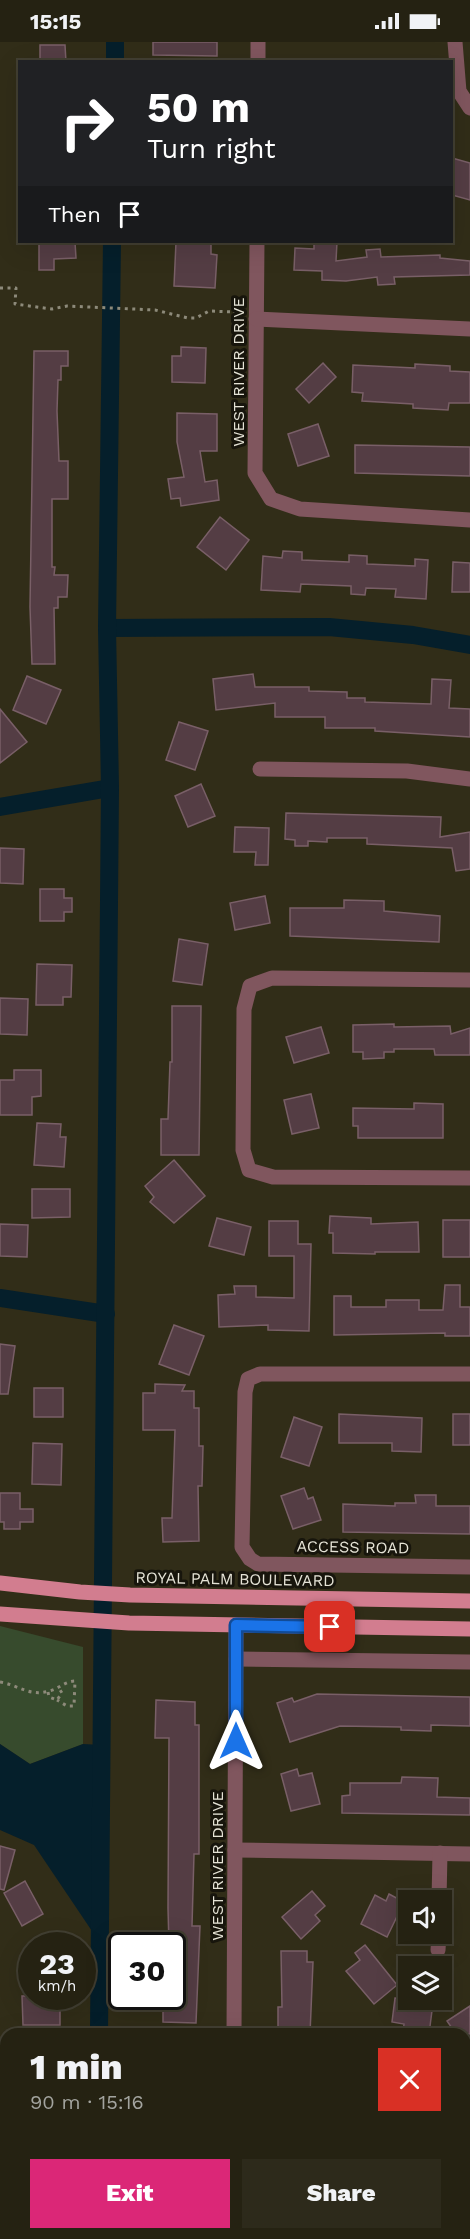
<!DOCTYPE html>
<html lang="en">
<head>
<meta charset="utf-8">
<style>
  :root { --surface:#252212; --page:#2d2a1b; --text:#f1f3f6; --muted:#a3a49f; --line:#423f32; --accent:#db2777 }
  body { margin:0; font-family:"Work Sans",sans-serif; background:var(--page); color:var(--text); height:100vh; display:flex; flex-direction:column; font-size:22px; white-space:nowrap }
  * { box-sizing:border-box; margin:0 }
  p { font-size:20px; color:var(--muted) }
  .icon { flex:none; width:33px; height:33px; fill:none; stroke:currentColor; stroke-width:2; stroke-linecap:round; stroke-linejoin:round }
  .map { position:relative; flex:1; overflow:hidden }
  .side { position:absolute; left:0px; top:1986px; width:471px; height:212px; display:flex; flex-direction:column; background:var(--surface); border-radius:18px 18px 0 0; box-shadow:0 6px 24px #0002,0 0 0 2px var(--line) }
  .side>* { flex:none }
  .banner { position:absolute; left:18px; top:18px; width:435px; height:183px; border-radius:0px; box-shadow:0 6px 24px #0002,0 0 0 2px var(--line); background:#202124; color:#fff; overflow:hidden }
  .buttons { position:absolute; left:398px; top:1848px; display:grid; gap:12px }
  .buttons a { display:grid; place-items:center; width:54px; height:54px; border-radius:0px; background:var(--surface); box-shadow:0 6px 24px #0002,0 0 0 2px var(--line); font-size:30px }
  .speed { position:absolute; left:18px; top:1890px; display:flex; gap:12px; font-size:30px; font-weight:700; text-align:center }
  .speed>* { display:grid; place-content:center; width:78px; height:78px; border-radius:50%; background:var(--surface); box-shadow:0 6px 24px #0002,0 0 0 2px var(--line); line-height:1 }
  .speed small { font-size:15px; font-weight:400 }
  .speed .limit { border:3px solid #111; border-radius:9px; background:#fff; color:#111 }
  .pin { position:absolute; display:grid; place-items:center; width:51px; height:51px; color:#fff; margin:-26px; border-radius:12px; box-shadow:0 3px 9px #0006 }
  .me { position:absolute; width:66px; margin:-33px; rotate:0deg; stroke-linejoin:round; filter:drop-shadow(0 0 4px #0008) }
  .turn { display:flex; align-items:center; gap:21px; height:126px; padding:0 30px; font-size:27px }
  .turn .icon { width:78px; height:78px; stroke-width:2.5 }
  .turn b { display:block; font-size:42px; line-height:51px }
  .then { display:flex; align-items:center; height:57px; padding:0 30px; background:#0003; gap:12px; font-size:22px }
  .round { display:grid; place-items:center; flex:none; width:63px; height:63px; border-radius:0px; background:var(--page) }
  .headline { display:flex; align-items:center; justify-content:space-between; height:102px; padding:0 30px }
  h1 { font-size:36px; font-weight:800; line-height:45px }
  .button { display:flex; gap:12px; margin-top:auto; padding:12px 30px }
  .button a { flex:1; height:69px; border-radius:0px; background:var(--accent); color:#fff; font-size:24px; font-weight:800; line-height:69px; text-align:center }
  .button a+a { background:var(--page); color:var(--text) }
  .status { display:flex; justify-content:space-between; align-items:center; height:42px; padding:0 30px; background:var(--surface); direction:ltr }
  .status svg { height:16px; fill:currentColor }
  .map>svg:first-child { display:block }
  .green { fill:#374b2d }
  .water { fill:#051f2b }
  .lines { fill:none; stroke-linecap:round; stroke-linejoin:round }
  .canal { stroke:#051f2b; stroke-width:18 }
  .building { fill:#543d44; stroke:#795f67; stroke-width:1.5 }
  .path { stroke:#8d8a7a; stroke-width:3; stroke-dasharray:3 4.5; stroke-linecap:butt }
  .minor { stroke:#80565e; stroke-width:15 }
  .major { stroke:#d27d8f; stroke-width:15 }
  .route-casing { stroke:#114b97; stroke-width:15 }
  .route { stroke:#1a73e8; stroke-width:10 }
  .labels { text-anchor:middle; dominant-baseline:central; stroke-width:6; stroke-linejoin:round; paint-order:stroke }
  .street-label { font-size:16px; fill:#e5e3d6; stroke:#17150c }
</style>
</head>
<body>
<div class="status"><b>15:15</b><svg viewBox="0 0 49 12"><path d="M0 12V9h3v3zM5 12V6h3v6zM10 12V3h3v9zM15 12V0h3v12zM26 1h20v11H26zM47 4h2v5h-2z"/></svg></div>
<div class="map">
<svg width="470" height="2197" viewBox="0 0 470 2197">
  <rect width="100%" height="100%" fill="#312d18"/>
  <path class="green" d="M0,1584l83,21v97l-53,20 -30,-20z"/>
  <path class="water" d="M0,1702l30,20 53,-20 19,1 -2,198 -66,-98 -34,-15z"/>
  <g class="lines">
    <g class="canal">
      <path d="M115,20v-20"/>
      <path d="M107,586l222,-1 84,8 57,10"/>
      <path d="M0,765l110,-19"/>
      <path d="M0,1256l106,16"/>
      <path d="M99,1992l11,-1246 -3,-160 5,-386"/>
      <path d="M97,2192l4,5"/>
    </g>
  </g>
  <g class="building">
    <path d="M153,0h64v14l-64,-1z"/>
    <path d="M40,3h25l1,17h-26z"/>
    <path d="M452,116l18,5v37l-18,-5z"/>
    <path d="M39,200h36l1,16 -22,1v11h-15z"/>
    <path d="M176,200l35,1v11l6,1 -2,33 -41,-2z"/>
    <path d="M314,200h23l-1,19 31,-4 -1,-7 14,-1 1,8 59,-2v3l30,3v14l-76,2 1,7 -17,1 -1,-8 -31,4 -24,-1v-9l-28,-1 1,-22 19,1z"/>
    <path d="M181,305l25,1 -1,35 -33,-1v-26h9z"/>
    <path d="M34,309h34v15h-7v14h-3l-1,31 2,50h9v38h-16v68h3l-1,8h14l-1,22h-9v11h-4l1,56h-23l-2,-57z"/>
    <path d="M323,321l13,14 -27,26 -13,-14z"/>
    <path d="M415,322l35,2v5l20,1v31h-21l-1,7 -35,-2v-4l-51,-3 1,-8 -11,-1 1,-27 62,3z"/>
    <path d="M177,371l40,1v37h-17l5,31 12,-2 2,20 -38,6 -1,-8 -9,1 -3,-20 16,-2 -7,-35z"/>
    <path d="M318,382l11,32 -31,10 -10,-32z"/>
    <path d="M355,403l115,2v29l-115,-3z"/>
    <path d="M220,475l29,23 -23,30 -29,-23z"/>
    <path d="M283,509l19,1v8l47,2v-7l18,1v8l48,2v-7l13,1 -2,39 -31,-2 1,-8 -30,-1 -1,7 -14,-1v-8l-50,-2 -1,8 -39,-2 2,-34 19,2z"/>
    <path d="M453,520l17,1v29h-18z"/>
    <path d="M253,632l2,13h54v4l38,1v6h18v4l66,2 1,-25 19,1 -2,28 21,1v28l-95,-6v-3h-50v-11h-50v-14l-59,7 -3,-31z"/>
    <path d="M27,634l34,14 -15,34 -33,-14z"/>
    <path d="M0,667l27,33 -27,21z"/>
    <path d="M179,680l29,9 -13,39 -29,-10z"/>
    <path d="M201,742l14,32 -27,11 -13,-31z"/>
    <path d="M286,771l155,4 -1,20 30,-5v37l-14,2 -4,-23 -85,-4v-6h-40v4l-19,-1v5h-13v-6l-10,-1z"/>
    <path d="M235,785l34,1 -1,37h-13l1,-13h-22z"/>
    <path d="M0,806l24,1 -1,35 -23,-1z"/>
    <path d="M40,847h24v9h8v14h-8v9h-24z"/>
    <path d="M265,854l5,27 -35,7 -5,-27z"/>
    <path d="M344,858l40,1v10l56,5 -1,26 -149,-6v-28h54z"/>
    <path d="M179,897l29,5 -6,41 -29,-4z"/>
    <path d="M37,922l35,1 -1,32h-8v8h-27z"/>
    <path d="M0,956l28,1 -1,36 -27,-1z"/>
    <path d="M172,964h29l-2,149h-38v-36h7l2,-57h2z"/>
    <path d="M394,982v3l56,-1 1,8 19,-6v27h-35l-1,-6h-40v3h-10v6l-21,1v-7h-10v-27z"/>
    <path d="M321,985l8,26 -35,10 -8,-26z"/>
    <path d="M14,1028h27v26l-9,1v18h-32v-35h14z"/>
    <path d="M311,1052l8,34 -27,6 -8,-34z"/>
    <path d="M414,1061l29,1v34h-85v-12h-5v-18l61,1z"/>
    <path d="M37,1081l24,1 -1,13h6l-2,30 -30,-2z"/>
    <path d="M174,1118l31,36 -31,27 -24,-21 4,-5 -9,-11z"/>
    <path d="M32,1147h38v28l-38,1z"/>
    <path d="M330,1174l41,2v6l47,-2 1,30h-44v2l-42,-1v-20h-4z"/>
    <path d="M217,1176l34,9 -7,28 -35,-9z"/>
    <rect x="443" y="1178" width="27" height="37"/>
    <path d="M269,1179h29v23h13l-2,87 -41,-1v-5l-49,2 -1,-32 17,-1 -1,-8h22v11l38,1v-42h-25z"/>
    <path d="M0,1182l28,1 -1,32 -27,-1z"/>
    <path d="M445,1243h15v22h10v29h-25v-3l-111,2v-39h17v11h35v-7h33v10h24z"/>
    <path d="M174,1283l30,11 -15,39 -30,-11z"/>
    <path d="M0,1302l15,2 -7,48h-8z"/>
    <path d="M155,1342l30,1 -3,6h12v17h5v38h4l-1,40h-4l1,55 -36,1 -1,-24h10l3,-88h-32v-37h12z"/>
    <rect x="34" y="1346" width="29" height="29"/>
    <path d="M339,1372l83,4 -1,34 -29,-1v-8h-53z"/>
    <rect x="453" y="1372" width="17" height="31"/>
    <path d="M294,1375l28,10 -13,39 -28,-9z"/>
    <path d="M33,1401l29,1 -1,41 -29,-1z"/>
    <path d="M304,1446l4,11 5,-2 8,23 -28,9 -12,-33z"/>
    <path d="M0,1451h20v16h13v13h-13v7h-16v-7h-4z"/>
    <path d="M415,1453h21v11h34v28l-127,-2v-28l52,2v-3h21z"/>
    <path d="M317,1652l153,3v29l-39,-1v6l-30,-1v-3l-61,-1 -50,16 -13,-39 15,-5 2,4z"/>
    <path d="M156,1658l39,2v23h4v129h-5l-2,72h8l-4,97 -33,-1v-26h9v-50h-3l-1,-38 1,-170h-14z"/>
    <path d="M297,1727l2,7 13,-3 8,31 -29,7 -10,-37z"/>
    <path d="M402,1735l36,1 -1,19 33,1v17l-128,-2v-17l8,-1v-12h51z"/>
    <path d="M0,1804l15,4 -11,40 -4,-1z"/>
    <path d="M25,1839l18,33 -21,12 -18,-33z"/>
    <path d="M312,1849l13,15 -10,9 5,6 -19,18 -19,-22z"/>
    <path d="M389,1852l15,8 -17,35 -26,-13 14,-29 11,6z"/>
    <path d="M365,1903l32,40 -23,19 -28,-33 14,-11 -5,-7z"/>
    <path d="M281,1909h26v11h6l-3,72h-32v-27h4z"/>
    <path d="M22,1954h38v29h-37z"/>
    <path d="M395,1956l38,5 -4,31h-26l1,-10 -12,-2z"/>
    <path d="M470,1964v28h-14l-9,-13z"/>
  </g>
  <g class="lines">
    <g class="path">
      <path d="M0,246h16l-1,16 37,5 15,-3 88,4 33,8h8l13,-7 26,1v25h7"/>
      <path d="M0,1640c18,3 30,15 49,9 10,-2 16,-10 26,-10l-1,25h-7l-10,-6"/>
      <path d="M48,1650l1,5 8,3 5,-7 -4,-6"/>
    </g>
    <g class="minor">
      <path d="M455,0l4,49 11,17"/>
      <path d="M258,20v-20"/>
      <path d="M257,200l-2,231 16,26 29,10 170,11"/>
      <path d="M256,277l214,10"/>
      <path d="M260,727l147,2 63,8"/>
      <path d="M470,938l-198,-2 -22,8 -6,23 -1,141 6,20 24,7 197,1"/>
      <path d="M470,1332h-210l-12,5 -3,13 -3,155 8,12 8,5 212,3"/>
      <path d="M236,1617l234,3"/>
      <path d="M235,1808l235,4"/>
      <path d="M439,1858l1,-47"/>
      <path d="M438,1908l1,-16"/>
      <path d="M234,1992l2,-409"/>
      <path d="M465,2115h5"/>
    </g>
    <g class="major">
      <path d="M0,1541l80,9 50,3 340,6"/>
      <path d="M0,1572l129,9 341,6"/>
    </g>
  </g>
  <g class="lines">
    <g class="route-casing">
      <path id="route" d="M236,1699v-116l94,2"/>
    </g>
    <use href="#route" class="route"/>
  </g>
  <g class="labels">
    <g class="street-label">
      <text transform="translate(238 330) rotate(-90)">WEST RIVER DRIVE</text>
      <text transform="translate(353 1505) rotate(1)">ACCESS ROAD</text>
      <text transform="translate(235 1537) rotate(1)">ROYAL PALM BOULEVARD</text>
      <text transform="translate(217 1824) rotate(-90)">WEST RIVER DRIVE</text>
    </g>
  </g>
</svg>
<div class="buttons">
<a><svg class="icon" aria-label="sound" viewBox="0 0 24 24"><path d="M4 9h4l5-4v14l-5-4H4zM17 9q2 3 0 6"/></svg></a>
<a><svg class="icon" aria-label="layers" viewBox="0 0 24 24"><path d="M12 4l9 5-9 5-9-5zM3 14l9 5 9-5"/></svg></a>
</div>
<div class="speed"><div>23<small>km/h</small></div><div class="limit">30</div></div>
<div class="pin" style="left:330px;top:1585px;background:#d93025"><svg class="icon" aria-label="arrive" viewBox="0 0 24 24"><path d="M6 21V4h12l-3 4 3 4H6"/></svg></div>
<svg class="me" style="left:236px;top:1699px" viewBox="-20 -20 40 40"><path d="M0-17L14 15 0 8-14 15z" fill="#1a73e8" stroke="#fff" stroke-width="4"/></svg>
<div class="banner">
<div class="turn"><svg class="icon" aria-label="right" viewBox="0 0 24 24"><path d="M7 20v-9h11M14 6l5 5-5 5"/></svg><div><b>50 m</b>Turn right</div></div>
<div class="then">Then<svg class="icon" aria-label="arrive" viewBox="0 0 24 24"><path d="M6 21V4h12l-3 4 3 4H6"/></svg></div>
</div>
<section class="side">
<div class="headline"><div><h1>1 min</h1><p>90 m · 15:16</p></div><a class="round" style="background:#d93025;color:#fff"><svg class="icon" aria-label="close" viewBox="0 0 24 24"><path d="M6 6l12 12M18 6L6 18"/></svg></a></div>
<div class="button"><a>Exit</a><a>Share</a></div>
</section>
</div>
</body>
</html>
